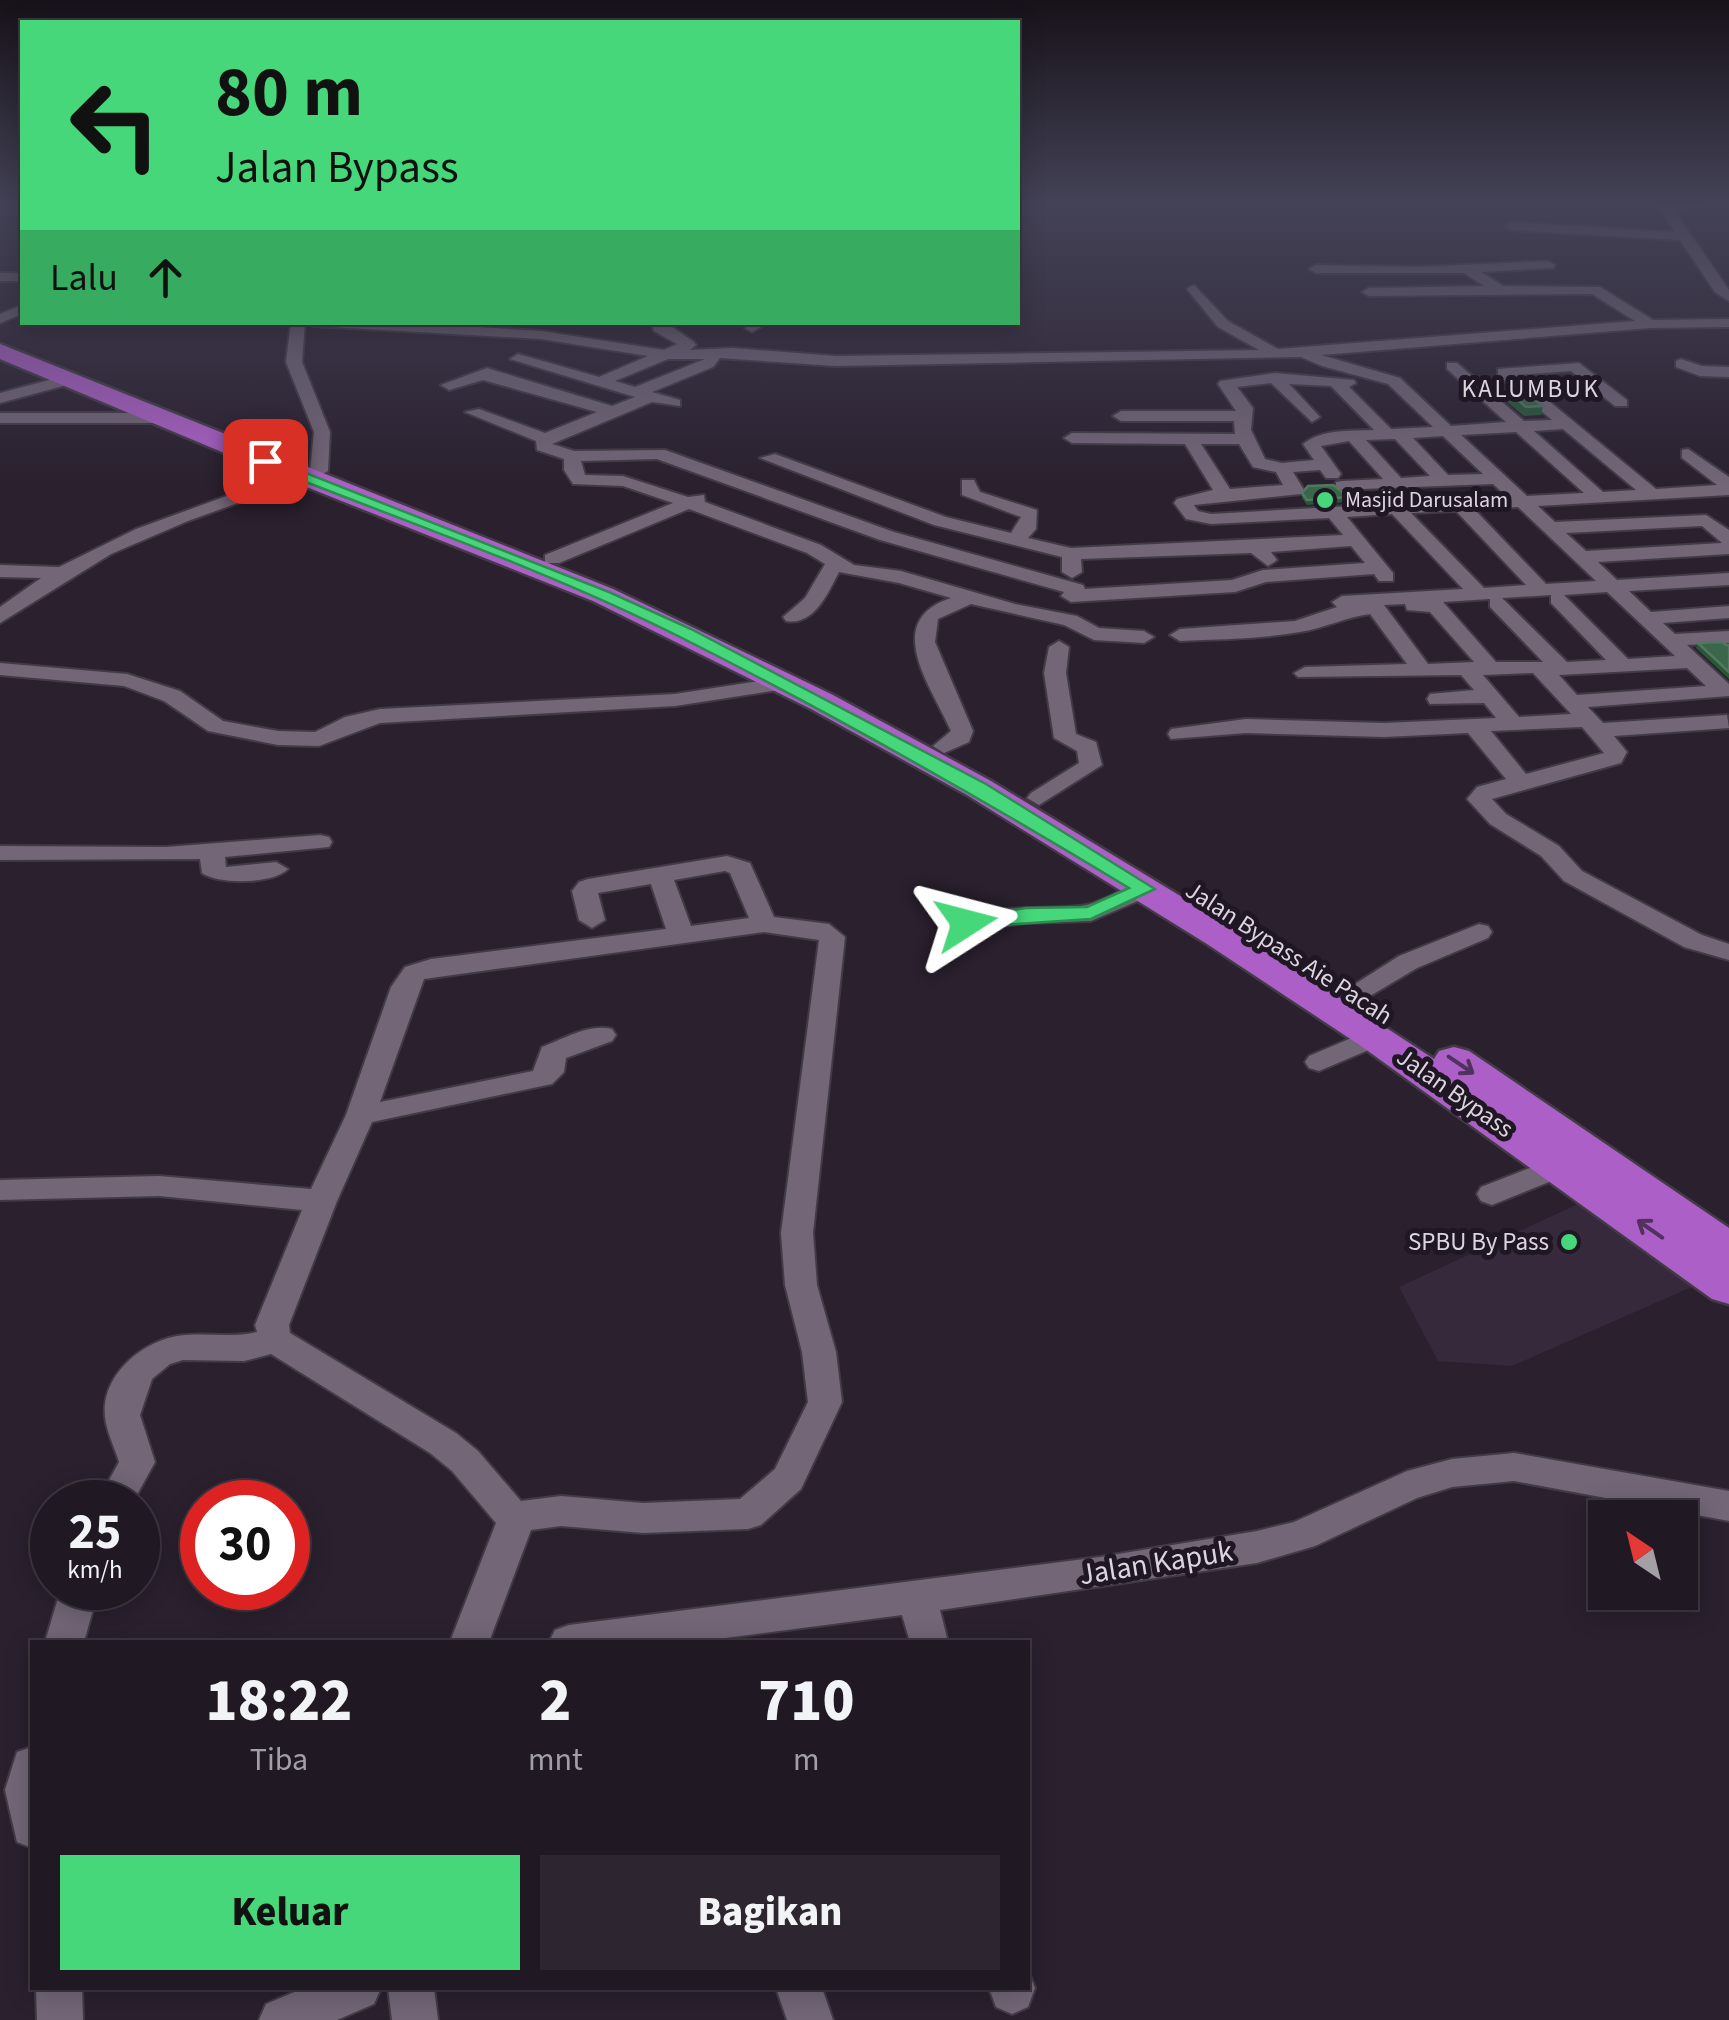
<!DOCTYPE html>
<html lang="id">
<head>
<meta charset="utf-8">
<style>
  :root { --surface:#201822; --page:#2d252f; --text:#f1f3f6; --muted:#a2a0a5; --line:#3d3740; --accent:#45d77a }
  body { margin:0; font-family:"Source Sans 3",sans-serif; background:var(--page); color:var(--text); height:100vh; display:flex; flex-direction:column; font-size:38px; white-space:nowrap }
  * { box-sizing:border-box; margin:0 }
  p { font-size:32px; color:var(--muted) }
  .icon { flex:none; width:55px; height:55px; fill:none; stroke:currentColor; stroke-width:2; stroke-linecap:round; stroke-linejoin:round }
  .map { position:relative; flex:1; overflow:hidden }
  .side { position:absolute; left:30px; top:1640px; width:1000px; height:350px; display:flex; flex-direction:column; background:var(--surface); border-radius:0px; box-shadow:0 5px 25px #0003,0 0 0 2px var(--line) }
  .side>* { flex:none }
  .top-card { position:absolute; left:20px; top:20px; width:1000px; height:305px; border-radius:0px; box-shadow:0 5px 25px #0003,0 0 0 2px var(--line); background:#45d77a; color:#111; overflow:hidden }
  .needle { width:65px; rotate:325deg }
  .fabs { position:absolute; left:1588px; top:1500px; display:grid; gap:20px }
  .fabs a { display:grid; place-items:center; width:110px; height:110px; border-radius:0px; background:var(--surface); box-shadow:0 5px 25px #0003,0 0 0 2px var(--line); font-size:50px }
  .speed { position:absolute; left:30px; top:1480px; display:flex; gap:20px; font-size:50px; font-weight:700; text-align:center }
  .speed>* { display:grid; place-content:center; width:130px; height:130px; border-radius:50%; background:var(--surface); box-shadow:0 5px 25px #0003,0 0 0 2px var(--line); line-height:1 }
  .speed small { font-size:25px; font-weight:400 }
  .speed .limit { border:15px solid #d22; background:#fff; color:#111 }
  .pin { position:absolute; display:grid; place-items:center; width:85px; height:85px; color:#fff; margin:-42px; border-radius:20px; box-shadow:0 5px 15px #0006 }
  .me { position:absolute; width:110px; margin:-55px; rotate:81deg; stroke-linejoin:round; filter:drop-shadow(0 0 8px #0008) }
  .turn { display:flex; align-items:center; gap:35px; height:210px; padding:0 30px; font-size:45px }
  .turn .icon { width:130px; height:130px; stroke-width:2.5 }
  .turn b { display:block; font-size:70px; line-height:85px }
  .then { display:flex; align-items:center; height:95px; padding:0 30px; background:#0003; gap:20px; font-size:38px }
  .eta { display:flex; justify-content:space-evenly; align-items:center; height:170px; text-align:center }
  .eta b { font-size:60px; font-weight:800; line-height:70px }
  .cta { display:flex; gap:20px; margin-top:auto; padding:20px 30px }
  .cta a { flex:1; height:115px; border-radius:0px; background:var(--accent); color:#111; font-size:40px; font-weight:800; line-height:115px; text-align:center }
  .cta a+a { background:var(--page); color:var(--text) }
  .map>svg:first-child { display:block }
  .built { fill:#36293b }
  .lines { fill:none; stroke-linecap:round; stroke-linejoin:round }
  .minor-casing { stroke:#423b46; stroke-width:4 }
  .highway-casing { stroke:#423b46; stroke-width:5 }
  .minor { fill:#726677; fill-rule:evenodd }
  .highway { fill:#ac60c7; fill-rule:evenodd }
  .wall { fill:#275838 }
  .building { fill:#3a664a; stroke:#547761; stroke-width:2.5 }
  .oneway { stroke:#51315d }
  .route { fill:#45d77a; stroke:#2d8c4f; stroke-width:2.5 }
  .poi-dot { fill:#45d77a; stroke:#201724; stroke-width:4 }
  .labels { text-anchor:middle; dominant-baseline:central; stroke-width:10; stroke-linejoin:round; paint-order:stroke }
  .far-poi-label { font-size:22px; fill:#dcd5df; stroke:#201724; text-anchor:start }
  .far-quarter-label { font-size:25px; letter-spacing:2.5px; fill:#dcd5df; stroke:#201724 }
  .street-label { font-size:25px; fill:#dcd5df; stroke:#201724 }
  .poi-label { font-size:25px; fill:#dcd5df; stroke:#201724; text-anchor:end }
  .near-street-label { font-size:30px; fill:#dcd5df; stroke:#201724 }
</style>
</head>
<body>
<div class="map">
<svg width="1729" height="2020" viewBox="0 0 1729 2020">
  <rect width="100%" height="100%" fill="#2a202e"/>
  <path class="built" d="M1591,1198l103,88 -182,80 -74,-5 -39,-74z"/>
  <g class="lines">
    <g class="minor-casing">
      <g id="minor">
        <path d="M1657,204h58l-42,5 56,81v11l-14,-9 -35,-52 -169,-10 -6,-4 6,-4 164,10z"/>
        <path d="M1548,261l7,4 -2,3 -72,4 22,14 97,1 53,33 76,-1v8l-79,1 -329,27 79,23 51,48 55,-4 -59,-53v-6h10l67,58 28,-1 -54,-45v-6l81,-6 48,37v6h-12l-44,-35 -54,4 139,114 61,-4 -35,-27v-8l6,-1 41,28v18l-191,11 17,16 151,-7 23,15v24l-131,8 19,18 112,-7v12l-100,6 22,21 78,-6v12l-66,5 12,11 54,-3v12l-42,2 42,39v12l-141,11 15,16 124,-8 2,13 -115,8 13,16 -6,11 -129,36 14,15 53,32 23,25 120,64 27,9v16l-45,-13 -120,-66 -23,-25 -51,-32 -23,-25 10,-12 29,-8 -38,-46 -84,4 -138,-4 -75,6 -3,-5 3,-5 75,-10 138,4 112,-5 -12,-15 -54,1 -3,-5 3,-5 44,-4 -13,-15 -163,2 -4,-4 11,-6 102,-3 -37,-50c-24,3 -45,14 -70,18 -39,7 -80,7 -120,9l-10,-6 10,-6 115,-8 42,-14 -5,-5 10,-6 121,-7 -71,-75 -45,3 46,56v8h-14l-5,-7 -108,8 -31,10 -164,10 -10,-6 3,-4 -184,-52 -223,-81 -76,2 4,14 38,1 65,21 16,-2 1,7 116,43 33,20 47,6 114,33 62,12 22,12 45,3 10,6 -10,6 -50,-3 -30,-15 -93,-21 -33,15 -3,23 38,89 -4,11 -25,11 -11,-7 18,-15c-20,-45 -70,-110 0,-133l-52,-15 -60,-11c-11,21 -25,54 -53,49l-3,-4 22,-19 20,-34 -18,-11 -118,-44 -130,54h-14v-8l128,-52 -50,-17 -50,-2 -9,-14v-11l-27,-9 -1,-9 -71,-29 14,-3 66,24 52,-21 -114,-32 -34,10 -8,-5 46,-17 125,38 23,-9 -125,-38 8,-5 81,23 49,-21 -107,-17 -228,-13 -7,-4h93l142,9 123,19 13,-6 -23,-13 -3,-9h14l29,20 2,3 -6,5 42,-2 104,8 423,-6 -41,-23 -31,-38 7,-4 34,36 50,28 357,-28 -43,-27 -223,2 -7,-4 7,-4 115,-2 -20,-13h-148l-7,-4 7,-4 103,2zM1301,357l21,9 66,18 45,43 -42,2 -42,-42 7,-4 -2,-3 -79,-7 -55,8 -2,3 18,27h-115l-8,5 8,5h113l1,13 -163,-1 -8,5 8,5 113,1 28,46 -36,9 -3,4 12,16 25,5 118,-6 14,17 -272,13 -43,-10 8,-9 1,-19 -57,-18 -6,-12h-12v15l59,22 -10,16 -65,-16 -171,-63 -15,4 174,67 128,32v15l10,6 10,-6 -1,-13 170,-6 17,13 9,-6 -6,-8 80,-6 14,17 -102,7 -31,10 -147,9 -2,-4 -189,-53 -229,-82 -91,1 -22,-7 100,-42 28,4v-6l-28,-8 61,-25 7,-9 116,8zM705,359l-70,28 -20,-6 53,-22zM1271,383l41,39 8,-5 -31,-33 42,2 43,44c-25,1 -52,-1 -71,14l11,16 -32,3 -17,-4 -14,-29 2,-22 -16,-21zM1563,429l73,61 -33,2 -69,-61zM1516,432l68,61 -57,3 -66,-61zM1443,436l40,38 -35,1 -35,-37zM1395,439l35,37 -29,2 -35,-38zM1349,441l34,38 -41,2 -6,1v8l157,-6 14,13 -296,17 -13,-3 -4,-6 107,-11 3,-4 -11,-18 27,-2 6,8h12l3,-4 -20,-28zM1201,444h38l14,23 23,5 7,13 -53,4zM1518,507l78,74 -50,3 -71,-74zM1456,511l70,74 -42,3 -73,-75zM1702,526l20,17 -136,8 -20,-18zM1607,592l68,64 -47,3 -64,-64zM1551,595v8l55,57 -39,2 -65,-64zM1490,599v8l53,55h-47l-53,-60zM1405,604l2,6 23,2 44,50 -46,2 -44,-59zM1687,668l19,18 -129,9 -18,-20zM1533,673l38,41 -52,3 -36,-42zM1582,727l22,26 -78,21 -35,-43z"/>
        <rect x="0" y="273" width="22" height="8"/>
        <path d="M22,305v9l-22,9v-9z"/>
        <path d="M291,322h14l-3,40 28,70 -2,39 -9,5 -9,-5 4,-39 -28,-70z"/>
        <path d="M751,322h18l-17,10 -7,-4z"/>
        <path d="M1681,359l21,7 27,1v10l-29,-1 -24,-9v-6z"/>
        <path d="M68,375l8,5 -2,3 -74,20v-10z"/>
        <path d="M0,413h163l8,5 -8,5h-163z"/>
        <path d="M298,470l6,1v8l-116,42 -77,33 -111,69v-16l41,-29 -41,-1v-12l59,2 77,-38z"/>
        <path d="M1059,641l10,6 -3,26 10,61 20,8 6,23 -63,40 -12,-7 4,-5 48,-30 -2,-12 -23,-13 -10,-65 5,-26z"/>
        <path d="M0,663l127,11 53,17 43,30 55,10 37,1 30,-15 35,-8 295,-15 110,-17 11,6 -11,6 -110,17 -295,17 -61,23 -41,-1 -70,-14 -44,-30 -40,-15 -124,-11z"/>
        <path d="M320,835l9,2 3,5 -3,5 -104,10 1,10 50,-5 12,7c-14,15 -69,16 -86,4l-2,-14 -200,1v-14l166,1z"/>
        <path d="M727,856l23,7 24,54 55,7 16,13 -32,296 4,52 19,67 6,50 -41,87 -40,36 -13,4 -105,4 -82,-7 -30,4 -42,112h-39l46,-119 -44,-52 -22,-18 -159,-99 -27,7 -61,-1 -13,4 -18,15 -12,36 15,47 -22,40h-36l22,-40c-4,-14 -13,-31 -14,-46 -4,-43 42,-79 81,-81 24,-2 47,3 71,-3l-2,-7 47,-115 -143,-14 -159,4v-20l159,-4 152,13 35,-74 45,-128 14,-20 26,-8 235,-30 -15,-45 -53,9 7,27 -13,8 -13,-8 -7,-29 7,-9 9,-3zM725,871l5,2 19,45 -58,8 -17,-46zM764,932l55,8 -38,293 4,52 17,67 6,50 -33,67 -35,30 -97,4 -82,-7 -40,5 -43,-50 -22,-18 -166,-100 -1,-8 48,-124 35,-79 180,-38 12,-12 2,-14 46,-17 4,-6 -4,-6c-22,-6 -49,10 -70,18l-9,24 -153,31 44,-123z"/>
        <path d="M1145,881l9,3 4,5 -4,5 -63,27 -65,2 -60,8 -13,-8c18,-21 104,-12 133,-18 20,-4 38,-18 59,-24z"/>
        <path d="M1479,924l9,2 4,6 -4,6 -71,30 -52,31h-20l-4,-6 58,-37z"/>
        <path d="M1375,1028l10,3 4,6 -4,6 -66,28 -10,-3 -4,-6 4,-6z"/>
        <path d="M1558,1157l11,3 4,7 -4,7 -77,31 -11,-4 -4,-7 4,-7z"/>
        <path d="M1514,1453l215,38v30l-215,-40 -62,6 -35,11 -102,48 -58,17 -317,47 8,32h-38l-8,-27 -208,27h-145l6,-12 14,-5 531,-68 157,-26 37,-9 113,-51 45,-12z"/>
        <path d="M61,1588h38l-15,54h-39z"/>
        <path d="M32,1747v101l-15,-6 -12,-52 12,-38z"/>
        <path d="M1028,1971l7,17 -7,19 -16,7 -16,-7 -7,-19h39z"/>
        <path d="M36,1988h46l1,32h-46z"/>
        <path d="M304,1988h77l-7,16 -37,16h-78l7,-16z"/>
        <path d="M388,1988h46l4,32h-46z"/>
        <path d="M776,1988h46l11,32h-46z"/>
      </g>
    </g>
    <g class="highway-casing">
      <path id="highway" d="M0,344l613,245 220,106 158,86 242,147 201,131 5,-8 15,-4 15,4 260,177v76l-17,-5 -351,-253 -154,-102 -240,-149 -156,-86 -218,-108 -304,-121 -289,-121z"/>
    </g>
    <use href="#minor" class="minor"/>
    <use href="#highway" class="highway"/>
  </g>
  <g class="wall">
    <path d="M1507,391l36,15 -2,9 -17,1 -19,-16z"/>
    <path d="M1302,493l47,4 -1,5 -41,3 -5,-7z"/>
    <path d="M1698,643l31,2v34l-33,-31z"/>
  </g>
  <g class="building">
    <path d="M1523,390l20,16 -17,1 -19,-16z"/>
    <path d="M1333,485l16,12 -42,3 -5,-7 6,-7z"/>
    <path d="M1722,642l4,3h3v27l-31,-29z"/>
  </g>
  <defs><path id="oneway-shaft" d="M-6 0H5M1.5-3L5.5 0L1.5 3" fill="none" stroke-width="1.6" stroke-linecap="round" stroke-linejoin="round" transform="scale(2.5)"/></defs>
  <g class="oneway">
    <use href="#oneway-shaft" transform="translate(1461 1065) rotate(34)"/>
    <use href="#oneway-shaft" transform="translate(1650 1229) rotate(-145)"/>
  </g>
  <linearGradient id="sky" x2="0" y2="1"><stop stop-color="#171219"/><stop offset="0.42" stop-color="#444257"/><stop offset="1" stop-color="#444257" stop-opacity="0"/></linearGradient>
  <rect width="1729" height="487" fill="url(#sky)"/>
  <path class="route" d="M265,457l344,135 82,37 295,155 169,105 -64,30 -133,9 -3,-5 3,-4 8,-2 60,-9 61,-1 42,-19c-147,-89 -296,-174 -449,-251 -135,-68 -280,-117 -420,-173l-2,-3z"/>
  <g class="poi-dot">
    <circle cx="1325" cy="500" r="10"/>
    <circle cx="1569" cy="1242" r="10"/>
  </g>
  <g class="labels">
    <g class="far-poi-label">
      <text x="1345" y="500">Masjid Darusalam</text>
    </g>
    <g class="far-quarter-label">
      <text x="1531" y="389">KALUMBUK</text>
    </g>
    <g class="street-label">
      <text transform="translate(1289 953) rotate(33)">Jalan Bypass Aie Pacah</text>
      <text transform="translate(1455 1093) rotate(35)">Jalan Bypass</text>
    </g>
    <g class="poi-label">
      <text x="1549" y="1242">SPBU By Pass</text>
    </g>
    <g class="near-street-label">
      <text transform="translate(1156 1563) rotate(-9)">Jalan Kapuk</text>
    </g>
  </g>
</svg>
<div class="fabs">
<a><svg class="needle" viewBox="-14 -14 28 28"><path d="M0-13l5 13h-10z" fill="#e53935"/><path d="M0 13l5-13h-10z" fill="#a2a0a5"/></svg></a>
</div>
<div class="speed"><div>25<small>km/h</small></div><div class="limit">30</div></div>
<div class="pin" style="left:265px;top:461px;background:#d93025"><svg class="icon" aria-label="arrive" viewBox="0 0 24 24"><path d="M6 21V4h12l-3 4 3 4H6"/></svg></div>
<svg class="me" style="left:966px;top:923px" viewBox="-20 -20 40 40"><path d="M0-17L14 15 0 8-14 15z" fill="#45d77a" stroke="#fff" stroke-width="4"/></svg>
<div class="top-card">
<div class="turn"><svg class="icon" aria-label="left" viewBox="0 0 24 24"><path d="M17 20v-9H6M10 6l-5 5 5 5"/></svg><div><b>80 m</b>Jalan Bypass</div></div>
<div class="then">Lalu<svg class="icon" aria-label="ahead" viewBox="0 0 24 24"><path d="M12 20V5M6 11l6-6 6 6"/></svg></div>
</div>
<section class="side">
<div class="eta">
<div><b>18:22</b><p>Tiba</p></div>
<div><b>2</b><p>mnt</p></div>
<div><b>710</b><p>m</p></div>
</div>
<div class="cta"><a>Keluar</a><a>Bagikan</a></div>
</section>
</div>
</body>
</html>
